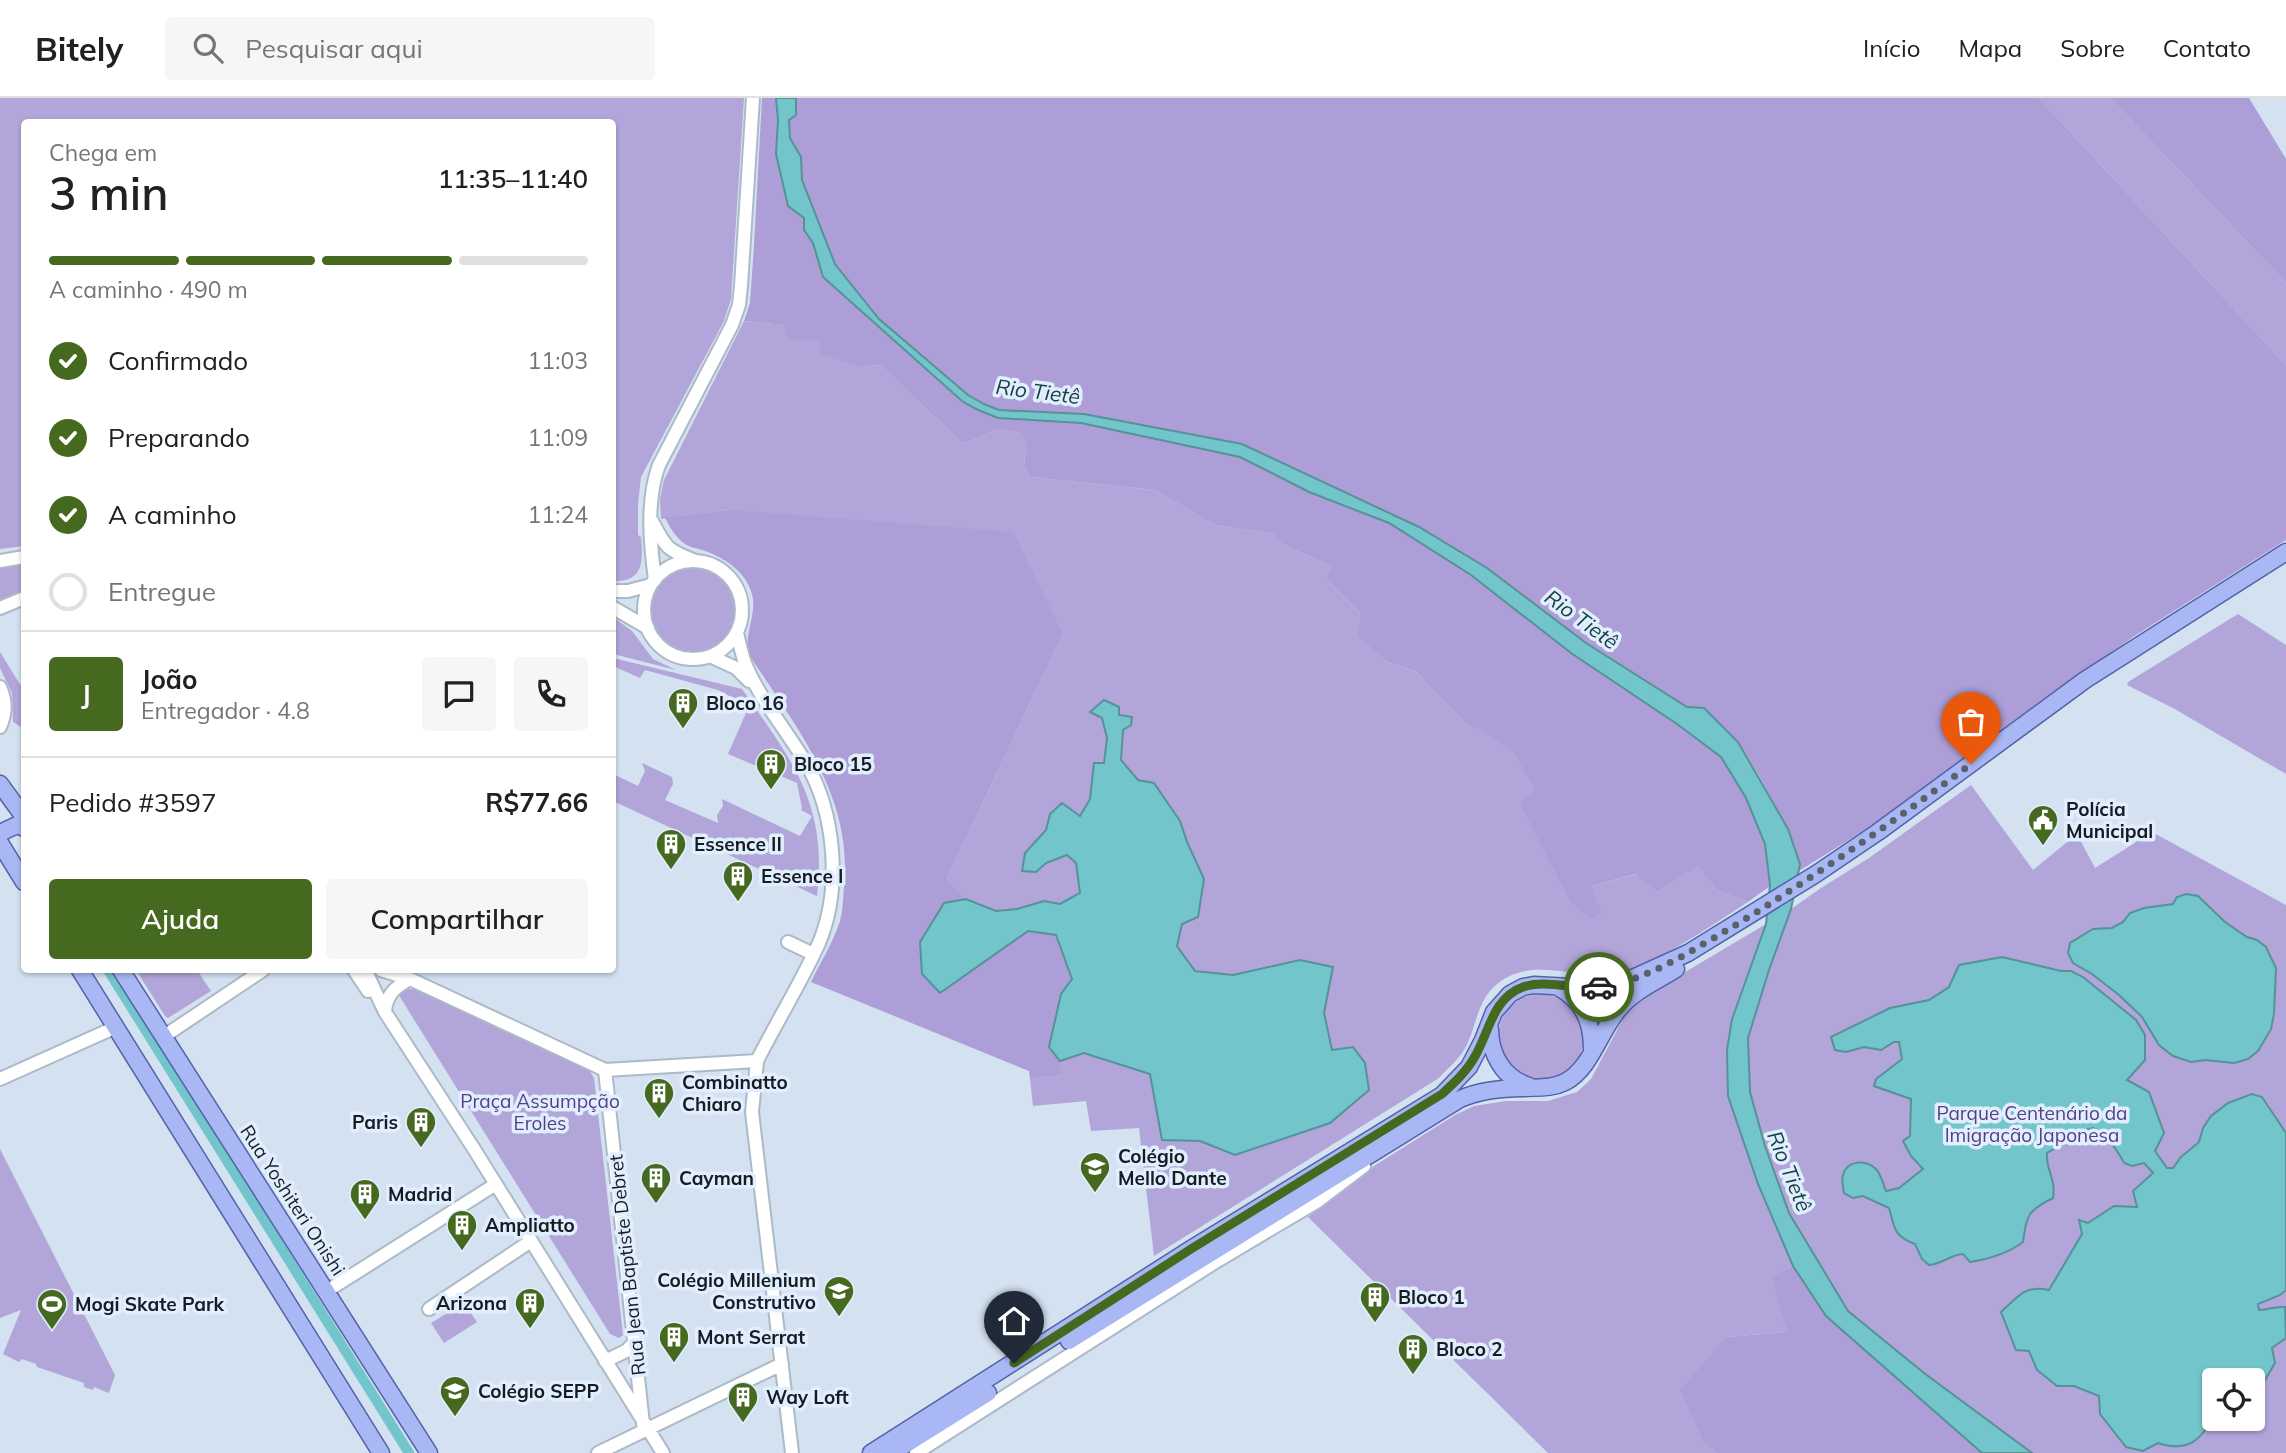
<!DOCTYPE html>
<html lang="pt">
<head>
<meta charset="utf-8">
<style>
	:root { --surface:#fff; --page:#f6f6f6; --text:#202124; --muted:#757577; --line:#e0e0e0; --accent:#466920 }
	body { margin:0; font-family:Mulish,sans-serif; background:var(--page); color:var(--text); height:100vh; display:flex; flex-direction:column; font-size:26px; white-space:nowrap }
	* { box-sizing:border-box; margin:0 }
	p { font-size:23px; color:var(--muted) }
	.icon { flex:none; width:38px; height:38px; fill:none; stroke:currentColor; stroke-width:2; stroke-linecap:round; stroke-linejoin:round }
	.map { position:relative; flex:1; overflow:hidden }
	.sheet { position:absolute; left:21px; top:21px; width:595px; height:854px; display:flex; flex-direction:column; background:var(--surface); border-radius:7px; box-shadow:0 2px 5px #0004 }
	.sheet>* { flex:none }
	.fabs { position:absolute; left:2202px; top:1270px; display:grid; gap:14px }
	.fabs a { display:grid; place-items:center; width:63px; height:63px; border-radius:7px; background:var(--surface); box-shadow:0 2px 5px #0004; font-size:35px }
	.pin { position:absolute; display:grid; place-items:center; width:60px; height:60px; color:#fff; margin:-72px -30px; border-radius:50% 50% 50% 0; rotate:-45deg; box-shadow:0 0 7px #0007 }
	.pin .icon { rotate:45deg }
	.courier { position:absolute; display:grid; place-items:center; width:70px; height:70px; margin:-35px; border:5px solid #466920; border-radius:50%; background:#fff; color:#222; box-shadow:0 2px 9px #0007 }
	.headline em { font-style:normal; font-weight:600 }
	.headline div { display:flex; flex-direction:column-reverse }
	.headline { display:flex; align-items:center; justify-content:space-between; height:119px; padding:0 28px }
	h1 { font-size:46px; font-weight:600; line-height:52px }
	.bar { display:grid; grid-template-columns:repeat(4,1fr); gap:10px 7px; align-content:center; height:84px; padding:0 28px }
	.bar i { height:9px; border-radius:5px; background:var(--line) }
	.bar .active { background:var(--accent) }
	.bar p { grid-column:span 4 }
	.line { display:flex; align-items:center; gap:18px; padding:0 28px; border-top:2px solid var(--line) }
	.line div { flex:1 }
	.round { display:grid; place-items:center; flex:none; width:74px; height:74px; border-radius:7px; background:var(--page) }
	ol { padding:0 28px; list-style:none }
	li { display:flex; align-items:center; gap:21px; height:77px }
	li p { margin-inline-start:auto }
	li .icon { padding:7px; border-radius:50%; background:var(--accent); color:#fff; stroke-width:4 }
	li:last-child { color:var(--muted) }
	li i { width:38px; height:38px; border:4px solid var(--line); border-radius:50% }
	.cta { display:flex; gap:14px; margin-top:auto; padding:14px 28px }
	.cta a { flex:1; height:80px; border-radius:7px; background:var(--accent); color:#fff; font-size:28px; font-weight:600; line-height:80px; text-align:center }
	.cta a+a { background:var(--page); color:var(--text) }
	header { display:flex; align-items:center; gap:42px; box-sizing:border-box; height:98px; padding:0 35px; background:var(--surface); border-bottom:2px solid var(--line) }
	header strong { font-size:33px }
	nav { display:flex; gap:38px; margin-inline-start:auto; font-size:24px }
	.search { width:490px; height:63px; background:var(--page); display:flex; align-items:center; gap:18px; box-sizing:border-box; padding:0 24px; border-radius:7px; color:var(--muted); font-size:26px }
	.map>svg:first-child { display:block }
	.green { fill:#b2a5d9; fill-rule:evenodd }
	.forest { fill:#ad9ed7 }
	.water { fill:#71c5cb; stroke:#569298; stroke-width:2 }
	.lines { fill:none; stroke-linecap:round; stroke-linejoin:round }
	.canal { stroke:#71c5cb; stroke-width:10 }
	.minor-casing { stroke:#acbac8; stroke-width:16 }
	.major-casing { stroke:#5262a7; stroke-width:19 }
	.minor { stroke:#fff; stroke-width:12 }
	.major { stroke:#aab7f5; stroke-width:16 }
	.done { stroke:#59616a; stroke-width:7; stroke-dasharray:0 12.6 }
	.route { stroke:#466920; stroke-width:9 }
	.labels { text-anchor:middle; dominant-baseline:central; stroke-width:7; stroke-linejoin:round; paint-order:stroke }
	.poi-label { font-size:19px; font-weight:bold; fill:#171c22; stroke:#e0eefd; text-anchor:start }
	.park-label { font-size:19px; fill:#553f84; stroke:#e0eefd }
	.street-label { font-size:19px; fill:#171c22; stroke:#e0eefd }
	.water-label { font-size:21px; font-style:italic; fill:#184043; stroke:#e0eefd }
</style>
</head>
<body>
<header>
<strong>Bitely</strong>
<div class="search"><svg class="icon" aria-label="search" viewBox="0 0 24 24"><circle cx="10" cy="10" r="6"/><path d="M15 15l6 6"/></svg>Pesquisar aqui</div>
<nav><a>Início</a><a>Mapa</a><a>Sobre</a><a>Contato</a></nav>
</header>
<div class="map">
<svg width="2286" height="1355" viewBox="0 0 2286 1355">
	<rect width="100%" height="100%" fill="#d3e1f0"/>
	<path class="green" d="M0,0H744L731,201L724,223L641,379L638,405V437L641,439C643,463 644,484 613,483L612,24H24V448L0,451Z
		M2039,0H2110L2286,185V267Z
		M744,223L785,227L818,243L864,269L880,267L963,346L998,331L1021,335L1026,347L1024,369L1030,379L1155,392L1215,427L1273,436L1282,446L1331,468L1325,480L1360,515L1359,537L1385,563L1415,573L1464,624L1512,650L1534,691L1521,705L1569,803L1591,788L1637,776L1658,794L1698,769L1716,792L1748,804C1715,825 1649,872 1611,876C1573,881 1531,858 1497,886C1476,903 1477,930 1464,952C1458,962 1447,971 1439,980L1154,1158L1139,1030L1091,1033L1086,1003L1033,1008L1030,981L1061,977L1060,963L1084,955L1150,976L1162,1042L1200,1043L1235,1057L1332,952L1324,915L1332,869L1300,862L1233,877L1195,873L1177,848C1184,818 1192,755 1181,726C1175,711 1163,698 1154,685L1138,682L1121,662L1123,632L1131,627L1090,614L1102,620L1107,640L1104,666L1094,665L1090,701L1080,718L1050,716L1046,732L1025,755L1022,772L1036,774L1046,765L1067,757L1076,765L1080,795L1060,806L1044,803L1017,811L996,813L966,801L947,780L1063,536L728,412L661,421L660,401L664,382Z
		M24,464V495L0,506V467Z
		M647 513a45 45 0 1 1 90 0a45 45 0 1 1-90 0Z
		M2238,516L2286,547V676L2173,610L2127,587L2128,584Z
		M613,519L632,533L653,561L676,572L613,556Z
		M0,554L24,593V631L13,624L12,595L0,570Z
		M613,560L742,591C792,663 828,705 817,798L613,703V676L638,688L645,673L642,665L672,679L673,686L665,702L718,725L717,717L723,708L722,701L800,738L812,718L801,712L802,710L797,685L728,656L749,608L718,592L645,572L640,580L613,568Z
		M1971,687L2033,772L2077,736L2095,770L2152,734L2286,807V1355H2032L1924,1275L1848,1213L1789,1115L1765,1048L1750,994L1748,940L1769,872L1791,811L1821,790L1869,760ZM2214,1283H2252V1321H2214Z
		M1766,826L1732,918L1727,952L1728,998L1758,1085L1793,1168L1773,1179L1787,1234L1727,1239L1705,1346L1717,1355H1548L1308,1119L1374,1068L1455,1017L1474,1008L1506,1003H1548L1577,994L1591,981L1625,917L1638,904L1660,889Z
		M136,872H197L211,893L168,920L165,918Z
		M406,891H415L589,972L594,980L623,1237L619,1240L610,1236L400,899V892Z
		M1498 939a43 43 0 1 1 86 0a43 43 0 1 1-86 0Z
		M0,1051L115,1277L109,1295L94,1289L93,1292L84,1289V1285L37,1269L36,1266L22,1261L19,1264L3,1256L21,1212L0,1220Z
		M464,1205L477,1224L444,1245L431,1225Z"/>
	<path class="forest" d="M762,0H776L778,22L776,56L783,80L804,120V132L813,145L823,179L962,303L998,320L1081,325L1240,359L1309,394L1389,425L1471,477L1721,659L1746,700L1765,746L1770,788L1748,804L1716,792L1698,769L1658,794L1636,776L1591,788L1601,814L1592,821L1569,803L1520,705L1534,691L1512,651L1464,624L1415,573L1385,563L1358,537L1360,515L1325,480L1331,468L1282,446L1273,436L1215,427L1155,392L1030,379L1024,369L1026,347L1021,335L998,331L963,346L880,267L864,269L822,257L818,243L787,241L784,227L744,223L750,205L754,147Z
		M796,0H2039L2286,267V442L2133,539L1871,728L1799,773C1802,750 1754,667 1739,646C1730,633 1716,622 1705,610L1687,609L1586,545L1487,470L1419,429L1242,346L1084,316L999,312L984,306L968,297L879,221L835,166L802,82L801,59L791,42L789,22L796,17Z
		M2110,0H2249L2286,61V185Z
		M728,412L1013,434L1063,536L947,780L966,801L944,806L920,844L922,876L1028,833L1056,837L1072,881L1061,896L1049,949L1060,963L1062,977L1030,981L1029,973L811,884C820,865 832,846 839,826C843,815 843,800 844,788C853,697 795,628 748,555C745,536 755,519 753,501C749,476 727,461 705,453C698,450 691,450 685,446C675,439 671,431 665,420Z
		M1793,1168L1826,1218L1982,1355H1717L1705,1346L1680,1292L1727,1239L1787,1234L1772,1179Z"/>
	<path class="water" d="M776,0H796V17L789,22L790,40L801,59L802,82L835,166L879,221L968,297L984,306L999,312L1084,316L1242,346L1419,429L1487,470L1586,545L1687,609L1704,610L1738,644L1788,731L1800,766L1791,811L1769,872L1748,940L1750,994L1765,1048L1789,1115L1848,1213L1924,1275L2032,1355H1982L1826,1218L1793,1168L1758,1086L1728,998L1727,952L1732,921L1766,826L1770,787L1765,746L1746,700L1721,659L1677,626L1571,555L1471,477L1389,425L1309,394L1240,359L1081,325L998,320L976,311L962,303L823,179L813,145L804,132V120L788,108L776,56L778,22Z
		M1104,602L1119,609V617L1132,619L1131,627L1123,632L1121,662L1138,682L1154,685L1180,723L1187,744L1204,781L1198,819L1182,826L1177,848L1195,873L1233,877L1300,862L1333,869L1324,915L1332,952L1353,949L1365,965L1369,992L1330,1025L1235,1057L1200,1043L1162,1042L1150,976L1084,955L1060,963L1049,949L1061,896L1072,881L1056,837L1028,833L940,895L922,876L920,844L944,805L966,801L996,813L1017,811L1044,803L1060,806L1080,795L1076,765L1067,757L1046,765L1036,774L1022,773L1025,755L1046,732L1050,716L1062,705L1080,718L1090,701L1094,665H1104L1107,640L1102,620L1090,614Z
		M2186,796L2198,798L2225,824L2247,839L2257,842L2266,849L2276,870L2274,916L2271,931L2258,953L2248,961L2234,965L2205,962L2191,964L2173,958L2159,947L2142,919L2119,897L2092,876L2073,865L2068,855L2070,845L2093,831L2112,830L2123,824L2130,815L2144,810L2173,806L2177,799Z
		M2002,859L2061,873H2071L2083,879L2136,922L2145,937V962L2127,982L2149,994L2164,1035L2155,1053L2167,1070H2173L2181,1059L2199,1044L2203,1030L2211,1018L2228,1005L2252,996L2262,999L2286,1035V1192L2280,1197L2258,1206L2259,1212C2268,1212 2274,1208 2285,1209L2286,1240L2272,1250L2275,1265L2265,1282L2214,1283C2214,1293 2216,1307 2213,1317C2203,1342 2187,1355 2158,1345L2143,1353L2126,1349L2100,1316L2099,1298L2074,1288H2057L2037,1272L2029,1253L2016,1252L2001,1214C2019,1198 2024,1187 2049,1192L2082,1136L2079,1122L2088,1125L2114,1108L2137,1109L2133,1093L2153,1075L2144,1065L2132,1068L2124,1065C2116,1050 2108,1038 2093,1030L2061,1038L2057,1049L2047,1055C2046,1074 2056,1079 2053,1100C2027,1113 2027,1117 2023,1144C2007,1156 1989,1161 1970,1164L1963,1156C1950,1157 1942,1166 1929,1167L1922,1161L1915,1146C1893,1138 1895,1130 1889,1110L1863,1098L1853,1100L1844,1095C1843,1089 1841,1082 1843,1077C1847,1062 1866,1061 1876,1071C1881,1076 1883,1086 1886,1093L1899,1090L1923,1071L1911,1058L1903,1043L1910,1038L1911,1001L1874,988L1876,981L1902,961L1899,944H1894L1881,952L1864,949L1846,954L1835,952L1831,939L1890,910L1929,902L1949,889L1959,867Z"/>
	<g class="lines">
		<path class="canal" d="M108,872L409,1355"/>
		<g class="minor-casing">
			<path id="minor" d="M652,423C666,450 667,452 696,463
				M0,463L24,459
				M644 512a49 49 0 1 1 98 0a49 49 0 1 1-98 0Z
				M655,482C650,445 646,402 659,367L732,227L739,207L741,188L753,0
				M612,493H628L651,487
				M612,509L648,530
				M0,510L24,500
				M737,535C740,547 742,559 747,570C762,604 787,633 806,665C835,715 842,790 819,845C801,885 777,923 757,963L752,1014L792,1355
				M710,558L736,570L749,583
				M0,589C6,602 6,616 0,629
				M788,844L813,856
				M354,872L368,893
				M368,872V878L385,914L474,1051L663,1355
				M381,872L410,881L605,972L643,1326
				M385,914C386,897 395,889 410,881
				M163,939L263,872
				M605,972L757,963
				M0,981L116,929
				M327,1193L496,1086
				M429,1211L531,1143
				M605,1263L626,1253L636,1243
				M598,1355L782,1266
				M916,1355L1217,1163L1318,1103L1364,1068"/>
		</g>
		<g class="major-casing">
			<path id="major" d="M0,686L24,719
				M0,735L17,727L24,730
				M0,745L24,784
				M80,872L381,1355
				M121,872L429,1355
				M1558,889C1583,903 1592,923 1592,951
				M1490,931C1490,956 1503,980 1529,988
				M1069,1243L1460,1001C1481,992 1501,990 1523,990C1538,989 1551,991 1565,984C1591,971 1600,932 1619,911C1633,893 1657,883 1676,871
				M871,1355L1191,1151L1442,997L1469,969L1483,942L1494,914L1510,896L1523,889L1534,887L1590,890L1622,885L1688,855L1816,776L1878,734L2085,582L2286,454
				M892,1355L988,1295"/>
		</g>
		<use href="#minor" class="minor"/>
		<use href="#major" class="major"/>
	</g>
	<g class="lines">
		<path class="done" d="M1599,889C1646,883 1689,854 1729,831C1813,780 1893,724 1971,666"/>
		<path class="route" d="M1014,1265L1191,1151L1442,996C1454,985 1466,974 1474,960C1489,936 1492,900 1523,889C1546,881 1574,892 1599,889"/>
	</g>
	<defs>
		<g id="building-pin" transform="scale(1.575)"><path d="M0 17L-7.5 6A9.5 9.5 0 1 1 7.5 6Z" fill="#466920" stroke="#e0eefd"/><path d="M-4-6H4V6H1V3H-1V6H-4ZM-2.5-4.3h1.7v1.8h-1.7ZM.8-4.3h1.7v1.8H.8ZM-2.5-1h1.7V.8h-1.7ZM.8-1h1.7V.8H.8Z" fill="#fff"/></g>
		<g id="civic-pin" transform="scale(1.575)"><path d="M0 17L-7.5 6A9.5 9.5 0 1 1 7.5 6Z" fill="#466920" stroke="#e0eefd"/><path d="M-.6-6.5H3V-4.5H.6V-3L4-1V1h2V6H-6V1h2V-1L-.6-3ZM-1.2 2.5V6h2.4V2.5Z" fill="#fff"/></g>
		<g id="school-pin" transform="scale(1.575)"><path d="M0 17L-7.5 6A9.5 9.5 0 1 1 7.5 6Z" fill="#466920" stroke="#e0eefd"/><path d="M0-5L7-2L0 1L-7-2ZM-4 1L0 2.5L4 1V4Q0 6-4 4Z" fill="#fff"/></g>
		<g id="stadium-pin" transform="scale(1.575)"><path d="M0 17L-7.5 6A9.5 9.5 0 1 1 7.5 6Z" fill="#466920" stroke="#e0eefd"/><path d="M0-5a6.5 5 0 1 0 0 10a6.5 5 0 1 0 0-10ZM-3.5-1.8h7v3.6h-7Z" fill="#fff"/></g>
	</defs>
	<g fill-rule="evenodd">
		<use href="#building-pin" x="683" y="605"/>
		<use href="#building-pin" x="771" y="666"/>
		<use href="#civic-pin" x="2043" y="722"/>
		<use href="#building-pin" x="671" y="746"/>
		<use href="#building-pin" x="738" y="778"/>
		<use href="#building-pin" x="659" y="995"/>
		<use href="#building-pin" x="421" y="1024"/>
		<use href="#school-pin" x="1095" y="1069"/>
		<use href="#building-pin" x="656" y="1080"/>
		<use href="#building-pin" x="365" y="1096"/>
		<use href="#building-pin" x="462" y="1127"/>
		<use href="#school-pin" x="839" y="1193"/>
		<use href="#building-pin" x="1375" y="1199"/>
		<use href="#building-pin" x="530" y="1205"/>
		<use href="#stadium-pin" x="52" y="1206"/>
		<use href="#building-pin" x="674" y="1239"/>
		<use href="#building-pin" x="1413" y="1251"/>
		<use href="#school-pin" x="455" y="1293"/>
		<use href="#building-pin" x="743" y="1299"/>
	</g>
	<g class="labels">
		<g class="poi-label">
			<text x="706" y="605">Bloco 16</text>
			<text x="794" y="666">Bloco 15</text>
			<text x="2066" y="711">Polícia<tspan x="2066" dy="22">Municipal</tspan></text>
			<text x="694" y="746">Essence II</text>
			<text x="761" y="778">Essence I</text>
			<text x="682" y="984">Combinatto<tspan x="682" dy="22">Chiaro</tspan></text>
			<text x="398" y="1024" text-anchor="end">Paris</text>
			<text x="1118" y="1058">Colégio<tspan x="1118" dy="22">Mello Dante</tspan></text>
			<text x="679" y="1080">Cayman</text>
			<text x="388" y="1096">Madrid</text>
			<text x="485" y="1127">Ampliatto</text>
			<text x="816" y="1182" text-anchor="end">Colégio Millenium<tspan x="816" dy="22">Construtivo</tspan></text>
			<text x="1398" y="1199">Bloco 1</text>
			<text x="507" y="1205" text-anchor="end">Arizona</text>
			<text x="75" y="1206">Mogi Skate Park</text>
			<text x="697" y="1239">Mont Serrat</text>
			<text x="1436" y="1251">Bloco 2</text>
			<text x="478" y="1293">Colégio SEPP</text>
			<text x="766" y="1299">Way Loft</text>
		</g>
		<g class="park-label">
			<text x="540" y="1003">Praça Assumpção<tspan x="540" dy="22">Eroles</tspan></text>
			<text x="2032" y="1015">Parque Centenário da<tspan x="2032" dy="22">Imigração Japonesa</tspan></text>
		</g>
		<g class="street-label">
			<text transform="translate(293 1102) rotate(57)">Rua Yoshiteri Onishi</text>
			<text transform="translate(627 1167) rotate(-96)">Rua Jean Baptiste Debret</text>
		</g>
		<g class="water-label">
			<text transform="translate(1038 293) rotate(7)">Rio Tietê</text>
			<text transform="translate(1582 521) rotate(36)">Rio Tietê</text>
			<text transform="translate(1790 1073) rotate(68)">Rio Tietê</text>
		</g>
	</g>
</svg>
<div class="fabs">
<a><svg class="icon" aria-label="locate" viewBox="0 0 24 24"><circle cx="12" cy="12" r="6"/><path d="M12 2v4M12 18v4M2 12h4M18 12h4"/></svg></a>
</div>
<div class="pin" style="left:1971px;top:666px;background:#ea580c"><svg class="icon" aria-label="bag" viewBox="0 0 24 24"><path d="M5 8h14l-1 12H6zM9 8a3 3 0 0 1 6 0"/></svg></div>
<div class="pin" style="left:1014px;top:1265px;background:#1f2937"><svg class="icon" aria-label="home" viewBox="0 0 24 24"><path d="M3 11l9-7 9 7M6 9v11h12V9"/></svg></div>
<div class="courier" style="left:1599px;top:889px"><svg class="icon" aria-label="car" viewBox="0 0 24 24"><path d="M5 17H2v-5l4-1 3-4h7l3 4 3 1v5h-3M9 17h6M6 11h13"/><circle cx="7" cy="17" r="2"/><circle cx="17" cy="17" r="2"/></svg></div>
<section class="sheet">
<div class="headline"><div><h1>3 min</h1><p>Chega em</p></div><em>11:35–11:40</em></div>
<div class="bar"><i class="active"></i><i class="active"></i><i class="active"></i><i></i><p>A caminho · 490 m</p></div>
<ol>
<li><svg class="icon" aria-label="check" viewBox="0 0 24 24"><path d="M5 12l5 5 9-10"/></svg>Confirmado<p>11:03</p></li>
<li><svg class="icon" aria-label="check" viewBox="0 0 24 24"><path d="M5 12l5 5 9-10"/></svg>Preparando<p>11:09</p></li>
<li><svg class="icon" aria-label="check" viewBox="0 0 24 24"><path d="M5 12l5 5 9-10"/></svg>A caminho<p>11:24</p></li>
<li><i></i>Entregue</li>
</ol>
<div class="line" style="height:126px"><b class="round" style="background:var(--accent);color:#fff">J</b><div><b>João</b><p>Entregador · 4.8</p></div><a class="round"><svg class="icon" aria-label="chat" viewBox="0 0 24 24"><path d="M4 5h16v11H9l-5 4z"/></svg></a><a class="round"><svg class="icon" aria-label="phone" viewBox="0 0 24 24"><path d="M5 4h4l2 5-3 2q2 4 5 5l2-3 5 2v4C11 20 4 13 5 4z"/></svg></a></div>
<div class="line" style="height:91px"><div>Pedido #3597</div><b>R$77.66</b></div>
<div class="cta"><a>Ajuda</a><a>Compartilhar</a></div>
</section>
</div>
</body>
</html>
